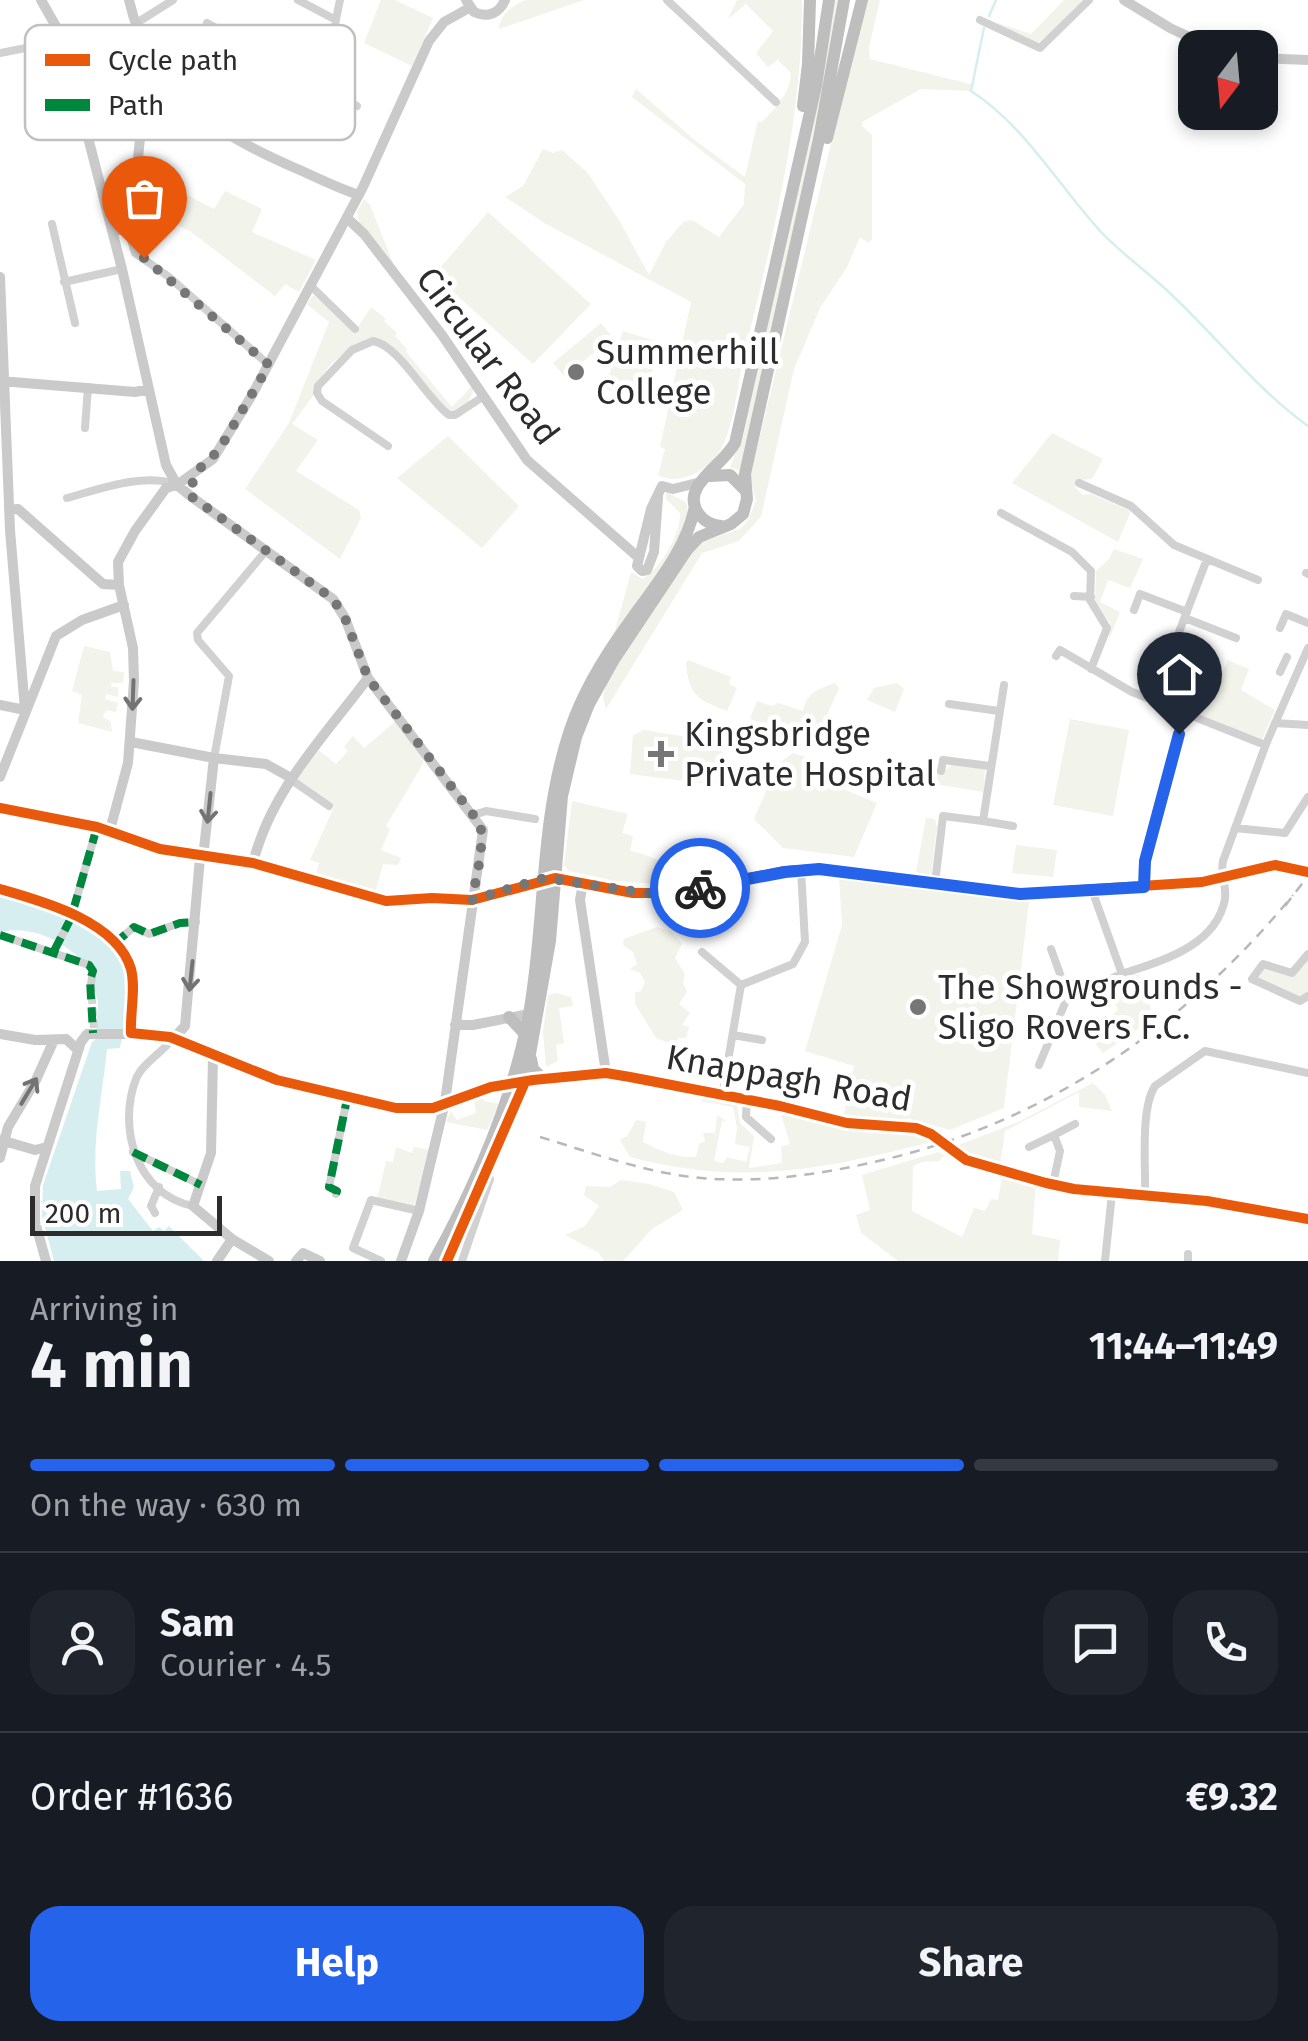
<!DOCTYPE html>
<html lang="en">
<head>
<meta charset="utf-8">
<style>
	:root { --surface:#171b24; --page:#20242c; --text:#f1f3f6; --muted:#9ea1a6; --line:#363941; --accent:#2563eb }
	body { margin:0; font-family:"Fira Sans",sans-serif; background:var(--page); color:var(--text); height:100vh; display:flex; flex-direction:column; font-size:38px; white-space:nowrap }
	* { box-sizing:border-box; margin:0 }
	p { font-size:32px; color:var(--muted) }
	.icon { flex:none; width:55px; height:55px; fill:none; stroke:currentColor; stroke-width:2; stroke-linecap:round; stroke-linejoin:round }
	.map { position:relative; height:1261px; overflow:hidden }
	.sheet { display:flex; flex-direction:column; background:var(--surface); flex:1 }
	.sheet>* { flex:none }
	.needle { width:65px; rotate:196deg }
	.tools { position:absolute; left:1178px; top:30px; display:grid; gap:20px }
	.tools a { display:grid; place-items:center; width:100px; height:100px; border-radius:20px; background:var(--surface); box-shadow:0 5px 15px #0003; font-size:50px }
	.scale { position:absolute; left:30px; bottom:25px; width:192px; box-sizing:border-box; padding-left:10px; border:5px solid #2c2c2c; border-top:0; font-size:28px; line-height:35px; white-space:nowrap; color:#2c2c2c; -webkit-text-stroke:8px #fff; paint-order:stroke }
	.pin { position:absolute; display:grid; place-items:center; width:85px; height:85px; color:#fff; margin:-102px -42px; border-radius:50% 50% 50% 0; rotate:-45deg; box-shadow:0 0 10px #0007 }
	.pin .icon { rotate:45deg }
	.courier { position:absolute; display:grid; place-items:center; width:100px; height:100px; margin:-50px; border:8px solid #2563eb; border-radius:50%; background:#fff; color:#222; box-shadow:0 2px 12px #0007 }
	.head em { font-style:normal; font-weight:700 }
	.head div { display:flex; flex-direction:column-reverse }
	.head { display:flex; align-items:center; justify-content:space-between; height:170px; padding:0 30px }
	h1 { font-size:65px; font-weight:700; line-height:75px }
	.bar { display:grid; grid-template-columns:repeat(4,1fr); gap:15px 10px; align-content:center; height:120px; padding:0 30px }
	.bar i { height:12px; border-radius:8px; background:var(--line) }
	.bar .active { background:var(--accent) }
	.bar p { grid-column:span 4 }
	.line { display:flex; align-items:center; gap:25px; padding:0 30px; border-top:2px solid var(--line) }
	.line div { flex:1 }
	.round { display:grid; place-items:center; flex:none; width:105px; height:105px; border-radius:30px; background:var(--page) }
	.button { display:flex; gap:20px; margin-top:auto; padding:20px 30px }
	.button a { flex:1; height:115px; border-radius:30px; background:var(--accent); color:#fff; font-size:40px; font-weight:700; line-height:115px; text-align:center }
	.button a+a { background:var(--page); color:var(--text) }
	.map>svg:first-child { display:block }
	.green { fill:#f2f3ea }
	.water { fill:#d6eef0 }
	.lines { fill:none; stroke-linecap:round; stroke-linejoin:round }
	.stream { stroke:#d6eef0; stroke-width:2.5 }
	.street-tunnel { stroke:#d5d5d5; stroke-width:8; stroke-dasharray:8 4; stroke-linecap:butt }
	.street { stroke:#d1d1d1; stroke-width:8 }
	.secondary { stroke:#cacaca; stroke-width:10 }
	.highway { stroke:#bebebe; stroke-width:12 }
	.rail { stroke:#b8b8b8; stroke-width:2.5; stroke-dasharray:10 8; stroke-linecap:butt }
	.quiet { stroke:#00873e; stroke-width:8; stroke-dasharray:15 8; stroke-linecap:butt }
	.cycleway-casing { stroke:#fff; stroke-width:16 }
	.cycleway { stroke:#e8590c; stroke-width:10 }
	.oneway { stroke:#737373 }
	.done { stroke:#767676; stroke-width:10; stroke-dasharray:0 18 }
	.route { stroke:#2563eb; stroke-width:12 }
	.poi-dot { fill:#767676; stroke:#fff; stroke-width:4 }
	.labels { text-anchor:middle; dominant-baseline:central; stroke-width:10; stroke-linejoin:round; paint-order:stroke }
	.poi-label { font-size:35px; fill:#2c2c2c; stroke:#fff; text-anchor:start }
	.street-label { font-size:35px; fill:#2c2c2c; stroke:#fff }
	.key { fill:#fff; stroke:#c0c0c0; stroke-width:2.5 }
	.key-label { font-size:28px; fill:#2c2c2c }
</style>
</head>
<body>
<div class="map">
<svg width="1308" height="1261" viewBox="0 0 1308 1261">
	<rect width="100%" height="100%" fill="#fff"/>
	<path class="green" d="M381,0H395L433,18L412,66L364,43Z
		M526,0H584L499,29C500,14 513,5 526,0Z
		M737,0H802C803,121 771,243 743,360C738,385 733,428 721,449C708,470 681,487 658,475L665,449L660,447L691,302L546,224L505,197L523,186L543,149L553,153L562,150L587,172L619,220L649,275L666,242L683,222L692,220L719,237L744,204L745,184L632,97L636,89L696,141L745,177L758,121L762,122C776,107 790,94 791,73L778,60L768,67L756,53L773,31L746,4L728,19Z
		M833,0H837C821,155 774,319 740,471L730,467L740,442Z
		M866,0H880L869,47L870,59L974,85L971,91L921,89L862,122V126L872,135V239L868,243L860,237L847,267L820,308L794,369L761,517L739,541L702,553L606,709L603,697L607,678L699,543L740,529L748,520L756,501L750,477Z
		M1064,0H1085L1047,39L1037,43L995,22L1031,34Z
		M180,191L214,209L225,191L262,209L252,232L316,260L299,292L285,284L275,296L191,232L165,219Z
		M364,199L370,205L393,263L389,262L359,222L357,212Z
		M488,212L591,304L533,364L434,275Z
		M313,295L322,300L354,333L371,307L386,319L384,321L397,333L395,336L407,349L406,352L452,407L472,386L474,390L468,402L454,412L449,411L391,345L371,337L351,347L333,362L315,384L313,396L292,424L318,440L296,471L359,510L361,518L340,559L245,489L289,423L329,322L307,304Z
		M601,323L612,337L565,377L553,363Z
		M623,331L661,343L643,401L605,389Z
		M1052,433L1103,459L1092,479L1082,480L1074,486L1083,495L1091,494L1131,511L1118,542L1012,483Z
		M448,436L519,506L482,548L397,478Z
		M666,492L686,502C697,533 632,611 613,638L631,572L642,579C661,569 681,534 680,513L666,499Z
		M1114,549L1143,559L1130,588L1108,580L1100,602L1120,612L1109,639L1110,623L1095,603L1096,571L1109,559Z
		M84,646L110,652L113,671L124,672L123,683H111V687H118V697L106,694L105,699L118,703L116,712L106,710L103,717L111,722L112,732L78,723L82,695L72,691Z
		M1175,651L1223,671L1228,660L1249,669L1241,690L1275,710L1262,740L1160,698Z
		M688,660L731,677L729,684L737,688L727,711C698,700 689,696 686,663Z
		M835,683L839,688L814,745L750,719L757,701L772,706L778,703L803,711C807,692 818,689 835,683Z
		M897,683L904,689L895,712L867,700L874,688Z
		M1070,719L1129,730L1113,816L1053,805Z
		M397,720L424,762L386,826L390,829L381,850L401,858L398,865L383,864L375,893L316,873L319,863L310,860L334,807L295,779L316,748L336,764L348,751L344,747L353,736L364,748Z
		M644,730L693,738L723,752L716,785L630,774L633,735Z
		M793,753L806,757L801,772L877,803L854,857L783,848L754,819L778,764Z
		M951,765L985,769L984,792L934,784L936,768L948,769Z
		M572,801L628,814L622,833L633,836L630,851C644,853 656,859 668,865V885L616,881L569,871L564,865Z
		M926,818L935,819L937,827L931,875L916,872Z
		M1016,845L1057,850L1053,877L1012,873Z
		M839,876L1029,902L1004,1108L950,1130L907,1118L906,1124L843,1118L854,1066L805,1051L842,925Z
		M657,927L671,931L682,944L675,958L685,974L683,983L687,992L679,1004L690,1013L682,1025L689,1027L686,1038H678L675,1045L656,1038L635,1004V993L641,991L645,982L640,973L630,969L637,964L633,952L623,945L624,939Z
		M1308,957V993L1300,998L1255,978L1264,966L1286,974Z
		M1139,974L1154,1018L1103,1053L1090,1037L1118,1010L1109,984Z
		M557,993L571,997L573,1006L559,1008L564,1043L556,1045L558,1061L546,1067L543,1032L548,995Z
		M1093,1083L1105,1095L1112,1111L1079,1107V1092L1005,1131L1000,1166L967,1157L951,1148L1018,1122Z
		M482,1097L484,1101L499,1104L487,1130L446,1122L451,1111L457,1120L476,1113L474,1100Z
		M705,1098L737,1105L740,1123L754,1136L749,1168L782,1163L781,1146L790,1144L781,1113L916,1131L935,1141C825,1169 742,1187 630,1157L620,1140L628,1135L636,1120L646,1122L643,1142C661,1151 675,1158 696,1157L699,1144L705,1141L703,1133H715L717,1115L726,1121H722L714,1161L723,1163L727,1157L746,1162L750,1147L735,1144L737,1128L733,1107L701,1101Z
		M396,1147L412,1153L414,1147L430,1150L414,1207L377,1199L386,1161L393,1162Z
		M938,1152L945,1155L939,1161L922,1162L913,1166L912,1211L962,1237L974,1208L985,1211L991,1199L998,1200L1002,1176L1036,1183L1032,1234L1060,1240L1058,1261H898L861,1233L856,1215L870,1210L862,1175Z
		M621,1180L649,1184L674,1192L683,1210L652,1229L623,1261H604L599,1253L565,1235L585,1226L599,1206L584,1195L586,1186L610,1187Z"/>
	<path class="water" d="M0,894C40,905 115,926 127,972C130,983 131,1016 127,1026C125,1034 121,1039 120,1048L107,1049C102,1099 91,1142 97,1191L121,1189L120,1171H130L134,1187L128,1199L153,1231L159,1227L164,1231L169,1226L204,1261H54L42,1216L43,1185L92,1042L96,1039L98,1001L91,980L95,977C74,946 37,924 0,932Z"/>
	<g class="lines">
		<path class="stream" d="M989,16L996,0
			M984,28L971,91C1024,125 1059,186 1101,232C1124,256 1152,275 1175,298C1220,341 1258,390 1308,426"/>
		<path class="street-tunnel" d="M91,984L94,1030"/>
		<path class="street" d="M298,0L336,20
			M667,0L776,102
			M980,20L1040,48L1089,0
			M207,23L357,106
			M135,24L173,0
			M0,53L36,46L69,64
			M310,81L332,38L340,0
			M52,224L75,323
			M131,228V240L135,253L169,277L269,365
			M64,282L122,269
			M310,285L355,329
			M85,428L88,387
			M388,446L322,401L317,393L318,386L352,350L373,341C399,345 426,398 449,415H455L484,396
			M1079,483L1131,506L1174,545L1258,580
			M67,498C100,489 142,473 175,484
			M1001,513L1072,552L1091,571L1090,600L1107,628L1091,669
			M1306,573L1308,574
			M1074,596L1091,597
			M1134,610L1140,594L1187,612
			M1185,618L1236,638
			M1280,628L1286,614L1308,623
			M1056,656L1060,650L1132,692L1265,745
			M1280,672L1287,657
			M1153,700L1207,559
			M949,704L999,711
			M1275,723L1308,725
			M214,758L229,676L198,640L197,633L265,552
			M941,771L943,760L990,766
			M290,779L329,806
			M474,815L486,811L535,819
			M983,821L1013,826
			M1235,828L1285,833L1308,797
			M935,883L943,816L983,821L1004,685
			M1144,887L1145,863L1183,718
			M0,889C42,901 117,921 131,969C136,989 130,1012 131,1033
			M0,935L89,965L93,971L91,984
			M114,944L134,927L149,934L180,923L196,922
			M1051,949L1068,996
			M54,951L71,918L97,827
			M702,952L741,985
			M1308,954L1292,973L1263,964L1252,979L1300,1001L1308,996
			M1122,974C1160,961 1216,947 1225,899C1227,886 1220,874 1223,861L1266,744L1308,648
			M733,1035L762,1040
			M173,1039C162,1052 142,1064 136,1079C117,1128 137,1195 193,1206
			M1039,1065L1068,996L1122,974L1092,890
			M722,1096L741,985L793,964L805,942L801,870
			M747,1100L746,1117L771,1139
			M1054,1135L1075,1124
			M1029,1147L1054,1135L1060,1151L1053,1184
			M133,1152L201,1185
			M336,1194L337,1191L329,1187L347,1099
			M1145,1195C1146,1167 1140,1109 1155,1086L1205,1051L1308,1073
			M155,1213L151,1206L159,1187
			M381,1261L353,1248L371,1200L419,1211
			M462,1261L490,1179
			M1105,1261L1112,1193
			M1188,1261V1254"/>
		<path class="secondary" d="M41,0L62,37L122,269L166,465L177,485L193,498L333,599L345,618L368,678L483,830L445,1102L419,1211L401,1261
			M129,0C150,93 213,132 295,168C316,177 337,188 359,195
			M466,0L474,12C487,18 499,14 505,0
			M1124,0L1170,28L1213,48
			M1260,58L1308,60
			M347,218L364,234L442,335L527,460L639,558L637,566L642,571L647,570L654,552L658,497
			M112,231L131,228L143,108L142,44
			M0,277L10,530L25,710
			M0,381L135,392L149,389
			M9,510L18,509L103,584L119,585
			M639,558L651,509L662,486L673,489L701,482
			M0,705L25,710
			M131,742L214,758L266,764L291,778
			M0,777L56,636L82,620L124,605
			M0,808L97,827L160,849L253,863L386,901L432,898L472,900L555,878L633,893H673L785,871L819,869L1020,894L1202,882L1275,865L1308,872
			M110,830L128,763L134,681L133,648L119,585L118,562L135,531L166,488L177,485L213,459L252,395L363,187L429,41L444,22L469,8
			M203,858L214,758
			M253,863C271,790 324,737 368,678
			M583,883L580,900L606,1073
			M455,1025H473L534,1013
			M0,1034L35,1040L66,1039L78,1050
			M173,1039L185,1026L200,858
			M213,1057L211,1153L193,1206L232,1239L269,1261
			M537,1079L606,1073L780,1106L847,1123L916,1128L931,1134L966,1160L1046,1183L1074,1189L1207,1201L1308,1219
			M1,1140L35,1150L47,1147
			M0,1158L8,1127L36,1080L54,1040
			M46,1261L35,1222V1186L81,1042L87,1034H157L277,1080L396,1108H433L491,1087L516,1083
			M217,1261L232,1239
			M296,1261L303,1253L320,1261"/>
		<path class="highway" d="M803,106L808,64L810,0
			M827,138L862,0
			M710,476L730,475L746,491
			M721,526C702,524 686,506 698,486C708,470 725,460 735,443L816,86L829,0
			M509,1017L524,1033
			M531,1059L533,1069L543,1079
			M434,1261C476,1185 513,1099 529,1014C546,920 539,822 570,730C583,691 604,657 628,624C653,588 687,550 695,506
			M447,1261L525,1082L550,941L562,796L576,737L589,704L613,661L687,550L699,537L731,524L743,514L747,499L745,474L819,139L844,0"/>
		<path class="rail" d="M1285,906L1308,876
			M540,1137C593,1153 646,1173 701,1178C760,1183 817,1175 874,1162C1042,1125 1185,1027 1293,895"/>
		<path class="quiet" d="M0,935L89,965L93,971L90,980L93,1033
			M114,944L134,927L149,934L180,923L196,922
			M54,951L71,918L97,827
			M133,1152L201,1185
			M336,1194L337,1191L329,1187L347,1099"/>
		<g class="cycleway-casing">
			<path id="cycleway" d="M0,808L97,827L160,849L253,863L386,901L432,898L472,900L555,878L633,893H673L785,871L819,869L1020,894L1202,882L1275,865L1308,872
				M0,889C42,901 117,921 131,969C136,989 130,1012 131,1033L170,1037L277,1080L396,1108H433L491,1087L533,1080L606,1073L630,1077L780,1106L847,1123L916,1128L931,1134L966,1160L1046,1183L1074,1189L1207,1201L1308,1219
				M447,1261L525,1082"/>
		</g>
		<use href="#cycleway" class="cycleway"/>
	</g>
	<defs><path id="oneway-shaft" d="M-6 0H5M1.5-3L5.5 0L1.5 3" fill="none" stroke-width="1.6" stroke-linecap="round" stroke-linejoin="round" transform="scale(2.5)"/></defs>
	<g class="oneway">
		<use href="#oneway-shaft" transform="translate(133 695) rotate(92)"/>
		<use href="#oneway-shaft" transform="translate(209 808) rotate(96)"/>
		<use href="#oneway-shaft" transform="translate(191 976) rotate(96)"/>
		<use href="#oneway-shaft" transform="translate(29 1091) rotate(-59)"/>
	</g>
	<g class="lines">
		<path class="done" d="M144,258L269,365L219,450L198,470L188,494L333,599L345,618L368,678L481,825V854L472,900L544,878L653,894L700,888"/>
		<path class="route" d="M700,888L785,872L819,869L1020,894L1144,887L1145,861L1179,734"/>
	</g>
	<g class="poi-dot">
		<circle cx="576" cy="372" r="10"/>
		<path d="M656 739h10v10h10v10h-10v10h-10v-10h-10v-10h10z"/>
		<circle cx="918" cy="1007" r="10"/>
	</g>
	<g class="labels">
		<g class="poi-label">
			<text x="596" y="352">Summerhill<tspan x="596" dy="40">College</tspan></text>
			<text x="684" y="734">Kingsbridge<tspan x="684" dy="40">Private Hospital</tspan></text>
			<text x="938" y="987">The Showgrounds -<tspan x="938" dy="40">Sligo Rovers F.C.</tspan></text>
		</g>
		<g class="street-label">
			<text transform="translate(488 356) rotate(53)">Circular Road</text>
			<text transform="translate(789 1078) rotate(10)">Knappagh Road</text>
		</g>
	</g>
	<rect x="25" y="25" width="330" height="115" rx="15" class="key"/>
	<rect x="45" y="54" width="45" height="12" fill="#e8590c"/>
	<rect x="45" y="99" width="45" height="12" fill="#00873e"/>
	<g class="key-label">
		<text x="108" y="70">Cycle path</text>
		<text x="108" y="115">Path</text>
	</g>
</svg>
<div class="tools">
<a><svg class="needle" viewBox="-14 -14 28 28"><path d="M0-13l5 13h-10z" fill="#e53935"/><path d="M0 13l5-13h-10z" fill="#9ea1a6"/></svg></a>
</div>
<div class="scale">200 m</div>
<div class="pin" style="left:144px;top:258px;background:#ea580c"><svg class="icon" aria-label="bag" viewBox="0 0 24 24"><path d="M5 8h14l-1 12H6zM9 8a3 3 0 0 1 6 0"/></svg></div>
<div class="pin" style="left:1179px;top:734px;background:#1f2937"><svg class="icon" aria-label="home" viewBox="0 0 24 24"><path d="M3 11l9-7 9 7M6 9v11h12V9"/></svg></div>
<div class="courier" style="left:700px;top:888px"><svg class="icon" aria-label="bike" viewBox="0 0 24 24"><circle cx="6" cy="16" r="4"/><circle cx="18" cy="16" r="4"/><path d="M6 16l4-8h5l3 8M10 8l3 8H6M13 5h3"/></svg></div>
</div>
<section class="sheet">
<div class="head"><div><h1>4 min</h1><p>Arriving in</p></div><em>11:44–11:49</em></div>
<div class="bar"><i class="active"></i><i class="active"></i><i class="active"></i><i></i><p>On the way · 630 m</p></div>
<div class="line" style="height:180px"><a class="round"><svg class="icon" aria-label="person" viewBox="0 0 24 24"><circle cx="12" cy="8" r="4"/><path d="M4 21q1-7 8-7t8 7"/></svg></a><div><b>Sam</b><p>Courier · 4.5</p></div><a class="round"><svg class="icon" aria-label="chat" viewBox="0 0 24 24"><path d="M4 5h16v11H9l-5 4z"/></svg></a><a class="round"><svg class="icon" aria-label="phone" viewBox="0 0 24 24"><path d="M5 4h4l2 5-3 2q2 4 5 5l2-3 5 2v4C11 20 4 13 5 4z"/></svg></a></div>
<div class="line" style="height:130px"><div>Order #1636</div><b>€9.32</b></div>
<div class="button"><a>Help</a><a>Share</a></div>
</section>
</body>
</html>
